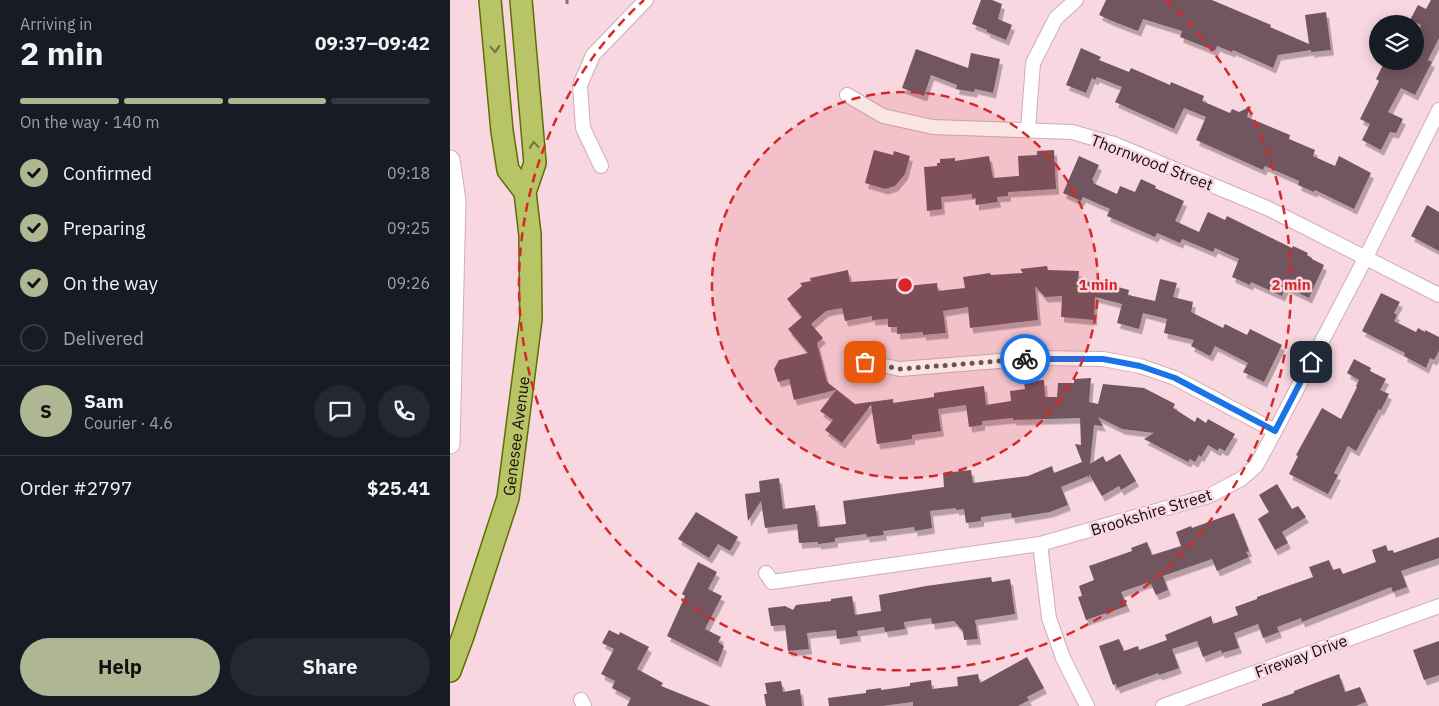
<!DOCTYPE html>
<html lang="en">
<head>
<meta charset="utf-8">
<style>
	:root { --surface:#171b24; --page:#242831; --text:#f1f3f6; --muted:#9ea1a6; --line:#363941; --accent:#aeb692 }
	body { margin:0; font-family:"IBM Plex Sans",sans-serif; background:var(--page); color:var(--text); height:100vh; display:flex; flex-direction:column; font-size:19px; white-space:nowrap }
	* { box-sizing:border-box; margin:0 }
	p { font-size:16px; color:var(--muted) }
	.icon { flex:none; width:28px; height:28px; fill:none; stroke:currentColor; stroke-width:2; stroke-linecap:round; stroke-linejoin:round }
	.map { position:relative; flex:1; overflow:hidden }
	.panel { display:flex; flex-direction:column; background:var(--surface); width:450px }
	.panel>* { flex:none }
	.tools { position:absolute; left:919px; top:15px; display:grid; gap:10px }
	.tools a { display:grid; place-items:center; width:55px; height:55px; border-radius:50%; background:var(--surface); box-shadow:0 2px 12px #0003; font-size:25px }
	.pin { position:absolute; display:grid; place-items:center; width:42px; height:42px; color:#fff; margin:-21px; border-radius:10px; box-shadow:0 2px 8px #0006 }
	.courier { position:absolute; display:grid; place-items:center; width:50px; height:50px; margin:-25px; border:4px solid #1a73e8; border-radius:50%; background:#fff; color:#222; box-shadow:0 1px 6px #0007 }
	.overview em { font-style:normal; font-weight:700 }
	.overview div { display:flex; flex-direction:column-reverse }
	.overview { display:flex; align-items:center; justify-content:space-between; height:85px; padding:0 20px }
	h1 { font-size:32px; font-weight:700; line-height:38px }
	.bar { display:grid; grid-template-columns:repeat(4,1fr); gap:8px 5px; align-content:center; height:60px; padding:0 20px }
	.bar i { height:6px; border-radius:4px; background:var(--line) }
	.bar .active { background:var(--accent) }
	.bar p { grid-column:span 4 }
	.line { display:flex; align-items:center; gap:12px; padding:0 20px; border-top:1px solid var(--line) }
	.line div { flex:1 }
	.round { display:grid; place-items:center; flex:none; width:52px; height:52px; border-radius:26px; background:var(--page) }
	ol { padding:0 20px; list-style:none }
	li { display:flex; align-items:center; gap:15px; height:55px }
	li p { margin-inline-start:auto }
	li .icon { padding:5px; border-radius:50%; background:var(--accent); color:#111; stroke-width:4 }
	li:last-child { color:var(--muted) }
	li i { width:28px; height:28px; border:2px solid var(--line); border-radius:50% }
	.action { display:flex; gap:10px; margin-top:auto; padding:10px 20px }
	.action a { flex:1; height:58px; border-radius:30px; background:var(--accent); color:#111; font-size:20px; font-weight:700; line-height:58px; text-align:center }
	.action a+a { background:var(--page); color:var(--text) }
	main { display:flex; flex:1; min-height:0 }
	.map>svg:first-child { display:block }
	.building { fill:#71555e; filter:url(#shadow) }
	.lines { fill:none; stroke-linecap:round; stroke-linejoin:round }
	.street-casing { stroke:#ceaeb8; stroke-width:16 }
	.secondary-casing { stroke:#ceaeb8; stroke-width:21 }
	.primary-casing { stroke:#606c06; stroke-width:24 }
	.path { stroke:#857076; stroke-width:3; stroke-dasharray:5 2.5; stroke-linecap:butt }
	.street { stroke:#fff; stroke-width:14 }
	.secondary { stroke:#fff; stroke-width:19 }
	.primary { stroke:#b7c566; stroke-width:21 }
	.oneway { stroke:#6f723f }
	.done { stroke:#665459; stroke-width:5; stroke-dasharray:0 9 }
	.route { stroke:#1a73e8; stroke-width:6 }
	.ring { fill:none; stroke:#d62828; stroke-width:2.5; stroke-dasharray:9 6 }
	.labels { text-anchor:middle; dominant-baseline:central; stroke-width:5; stroke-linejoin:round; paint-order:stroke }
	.street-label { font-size:16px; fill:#170d10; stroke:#f8d7e0 }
	.centre { fill:#d62828; stroke:#f8d7e0; stroke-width:2.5 }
	.ring-label { font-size:15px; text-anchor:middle; font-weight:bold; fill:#d62828; stroke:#f8d7e0; stroke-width:5; stroke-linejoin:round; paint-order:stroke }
</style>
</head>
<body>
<main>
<section class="panel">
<div class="overview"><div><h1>2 min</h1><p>Arriving in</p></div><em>09:37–09:42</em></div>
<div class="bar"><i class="active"></i><i class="active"></i><i class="active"></i><i></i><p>On the way · 140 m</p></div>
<ol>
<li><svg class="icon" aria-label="check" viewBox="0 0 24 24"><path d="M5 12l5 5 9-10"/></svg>Confirmed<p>09:18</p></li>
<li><svg class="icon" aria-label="check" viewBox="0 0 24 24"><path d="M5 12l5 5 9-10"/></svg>Preparing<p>09:25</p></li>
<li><svg class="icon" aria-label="check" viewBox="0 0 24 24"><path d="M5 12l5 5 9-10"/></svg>On the way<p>09:26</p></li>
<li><i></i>Delivered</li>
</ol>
<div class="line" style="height:90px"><b class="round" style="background:var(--accent);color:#111">S</b><div><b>Sam</b><p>Courier · 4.6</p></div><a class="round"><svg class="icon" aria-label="chat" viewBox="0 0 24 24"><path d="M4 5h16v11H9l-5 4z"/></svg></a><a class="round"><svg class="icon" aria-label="phone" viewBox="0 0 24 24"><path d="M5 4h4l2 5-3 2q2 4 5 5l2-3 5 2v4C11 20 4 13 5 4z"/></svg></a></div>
<div class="line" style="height:65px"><div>Order #2797</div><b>$25.41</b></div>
<div class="action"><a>Help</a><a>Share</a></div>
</section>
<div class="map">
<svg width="989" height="706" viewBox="0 0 989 706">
	<defs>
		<filter id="shadow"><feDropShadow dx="3" dy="5.5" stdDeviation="0" flood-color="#0004"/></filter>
	</defs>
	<rect width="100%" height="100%" fill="#f8d7e0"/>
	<path class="building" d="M531,0H542L552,4L548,19L562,25L556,40L537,32V30L522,24Z
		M656,0H762L821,25L820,27L859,44L855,15L876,12L881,50L861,52V50L828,55L823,68L783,50L782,52L767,46L765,51L730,37L732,31L693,19L688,31L662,21L649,15Z
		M981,0H989V38L978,60L982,62L965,95L951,88L938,112L953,119L946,133L940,132L931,150L912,140L920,124L910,119L929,81L926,79L935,61H965V36L971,25L960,20L968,5L976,9Z
		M631,48L651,57L649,60L679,72L681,68L720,85L721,82L754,96L752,101L780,113L782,109L789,112L801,106L797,117L840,135L839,139L865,150L863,156L885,166L889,156L921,173L904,209L865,190L864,192L848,185L849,181L815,166L813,170L746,140L756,117L734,108L724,129L665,102L672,87L647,77L645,80L642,78L636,93L616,85Z
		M466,49L518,68L521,53L550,59L543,93L525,89L524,92L506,89L507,85L481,75L474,96L452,88Z
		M424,150L443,155L444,151L460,156L455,174L445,186L435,189L415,183Z
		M604,150L606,189L558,192V196L547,197L548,202L526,205V198L522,199V194L491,197L492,209L477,211L474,167L487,166V163H490V159L505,158V161L539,156L543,178L569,176L568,156L587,155V151Z
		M629,156L649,165L642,180L644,181L643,183L667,194L670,186L685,192L691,179L706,186L705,188L734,201L725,221L749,232L758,212L775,220L777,216L842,248L843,246L858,253L857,255L862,258V259L874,265L859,298L836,287L832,296L801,282L800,285L782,277L789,259L765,248L763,252L732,239L730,243L707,233L705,237L657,216L660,209L633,197L631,201L613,193Z
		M977,205L989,212V251L961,236Z
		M597,266L598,270L629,271L628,281L653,283L679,290L678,295L705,301L710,279L727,283L723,297L743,302L741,312L773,328L775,324L797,335L800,329L832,345L814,382L793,372L798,363L765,346L760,356L741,346L744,340L714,333L717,319L693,313L689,329L667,323L672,304L645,297L644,320L611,317L612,296L595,297L585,286L588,320L520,328L518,307L493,311L496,333L473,335V332L447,334V327H438V319L422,320V316L395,321L392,308L376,311L361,324L373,338L367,343L377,382L405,404L443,399V403L484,397V393L534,386L536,405L561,401L560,391L575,389L574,382L594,380L595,397H607L608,383H624V379L641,378L639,402L648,404L653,384L694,388L725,404L723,408L745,422L747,417L756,423L758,419L785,434L775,451L769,448L768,451L758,445L751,457L749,455L745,462L740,459L738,462L694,439L704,433L672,429L648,417L653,426L644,425L640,464L653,456L656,462L670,454L686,481L671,490L669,486L652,496L639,474V479L638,476L611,487L618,505L600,512L562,518L561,513L531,517V521L516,523L514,509L506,510V508L480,511L482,528L465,531L464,527L433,531L434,535L417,537L416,534L385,538V542L368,544V542L349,543L347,524L315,528L311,501L298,521L295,494L310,492L309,481L329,478L333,509L365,505L368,527L396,524L393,501L494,487L493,473L521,470L523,483L578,476L602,466L604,473L632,462L625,444L631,445L630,418L563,420V418L532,421V425L519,427L516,405L488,409L491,431L462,435V439L427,444L421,405L392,443L375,430L383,420L370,411L386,390L344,400L339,379L328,382L324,369L329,360L358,353L338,329L352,317L337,299L352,286L350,283L361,281L360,278L398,270L400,282L457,278V286L487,283L488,291L515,288L513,277L540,273L541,275L573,273L570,269Z
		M931,293L950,302L944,313L947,315L944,321L966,332L968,328L975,332V330L989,337V351L984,360L980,358L976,368L954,356L955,353L912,331Z
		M904,359L921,368L920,371L936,379L930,390L939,394L931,410L929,409L906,451L898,446L884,473L888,475L878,494L839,474L848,456L846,455L872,408L891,419L907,387L906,386L909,380L897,373Z
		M827,484L842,509L848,506L856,517L832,532L838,543L825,550L808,519L819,512L809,495Z
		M246,512L288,537L280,551L268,544L259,558L228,539Z
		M784,513L799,551L796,552L799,557L767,571L762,559L713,576L718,590L706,595L700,582L671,592L677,606L636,620L628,597L632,596L629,586L644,580L639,566L682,551L681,548L697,542L702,555L731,546L726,532L741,526L742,528Z
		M989,537V558L951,571L957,587L943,592L941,587L852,622L851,618L827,627L829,632L813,638L808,624L784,633L789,648L772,653L771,650L753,657L747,641L722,649L729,668L709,675L708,673L667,688L666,684L663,685L649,646L669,639L674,651L688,646L689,650L717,640L715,635L761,616L763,624L788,615L785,607L807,599V597L863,577L859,567L879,560L883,570L890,568L893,574L926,562L922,550L936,545L938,551L943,550L944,553Z
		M248,562L267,572L258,589L272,596L255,629L271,637L268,642L274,646L268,662L217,636L235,596L232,594Z
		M541,577L542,582L560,579L565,614L525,620L528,639L514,640L513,631L504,621L482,624L481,618L454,622L455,629L435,632L434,627L407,631L408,636L387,639L386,630L357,633L359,649L338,651L335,625L321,626L318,608L335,606L343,610L346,605L381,601V599L402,596L405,615L431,611L429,595L476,586Z
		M159,630L169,635L170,632L199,647L187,669L213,683L211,686L261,706H177L181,698L162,688L165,681L151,674L164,649L152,643Z
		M989,641V675L974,680L963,650Z
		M577,657L594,688L577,697L579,700L568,706H463V702L432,706H379L378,698L416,693V690L431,688V690L460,686V683L481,680L482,689L508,686L507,677L528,674L530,683Z
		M889,674L895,692L910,687L916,702L905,706H812V704L844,693V691Z
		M331,681L333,692L350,689L352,706H316L314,694H317L315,683Z"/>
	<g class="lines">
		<g class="street-casing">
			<path id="street" d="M397,95L433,116L483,127L622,132L664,144L817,208L989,295
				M578,129L583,63L606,18L626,0
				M151,166L133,128L130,85L143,55L196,0
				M415,362L450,369L588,358L653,359L690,366L725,378L825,431
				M590,544L599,618L613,658L637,706
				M316,573L322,582L590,544L759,496L791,479L806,466L825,431L915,259L989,110
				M131,700L134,706
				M713,706L989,606"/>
		</g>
		<g class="secondary-casing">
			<path id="secondary" d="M0,160L6,201L0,444"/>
		</g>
		<g class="primary-casing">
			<g id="primary">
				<path d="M40,0L52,131L58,170L75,192"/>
				<path id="s1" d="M0,671L13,636L58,498L81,319L80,235L75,192L85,163L71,0"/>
			</g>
		</g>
		<path class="path" d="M117,0V4"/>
		<use href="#street" class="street"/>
		<use href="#secondary" class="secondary"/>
		<use href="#primary" class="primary"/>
	</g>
	<defs><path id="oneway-chevron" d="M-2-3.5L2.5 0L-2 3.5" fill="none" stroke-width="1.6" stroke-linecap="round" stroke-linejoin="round" transform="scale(1.25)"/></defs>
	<g class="oneway">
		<use href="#oneway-chevron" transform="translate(45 49) rotate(85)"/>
		<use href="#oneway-chevron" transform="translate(84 145) rotate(-95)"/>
	</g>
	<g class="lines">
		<path class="done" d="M415,362L450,369L575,359"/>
		<path class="route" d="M575,359H653L690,366L725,378L825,431L861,362"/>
	</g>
	<circle cx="455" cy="285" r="193" fill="#d62828" fill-opacity=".12"/>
	<g class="ring">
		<circle cx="455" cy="285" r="193"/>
		<path d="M716 0A386 386 0 1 1 194 0"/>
	</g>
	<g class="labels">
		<g class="street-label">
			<text transform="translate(702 162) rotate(21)">Thornwood Street</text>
			<text stroke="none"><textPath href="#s1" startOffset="245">Genesee Avenue</textPath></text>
			<text transform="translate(701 512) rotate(-17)">Brookshire Street</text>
			<text transform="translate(851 656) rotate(-20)">Fireway Drive</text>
		</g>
	</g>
	<circle cx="455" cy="285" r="8" class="centre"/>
	<g class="ring-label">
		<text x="648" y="290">1 min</text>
		<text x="841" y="290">2 min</text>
	</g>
</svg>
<div class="tools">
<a><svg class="icon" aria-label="layers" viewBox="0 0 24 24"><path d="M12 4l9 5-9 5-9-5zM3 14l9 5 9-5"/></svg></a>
</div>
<div class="pin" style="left:415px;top:362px;background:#ea580c"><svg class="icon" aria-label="bag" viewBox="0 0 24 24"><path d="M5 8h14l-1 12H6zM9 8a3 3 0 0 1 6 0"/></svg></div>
<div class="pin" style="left:861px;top:362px;background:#1f2937"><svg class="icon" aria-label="home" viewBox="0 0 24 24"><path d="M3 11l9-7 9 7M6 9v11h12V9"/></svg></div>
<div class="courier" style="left:575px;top:359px"><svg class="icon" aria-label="bike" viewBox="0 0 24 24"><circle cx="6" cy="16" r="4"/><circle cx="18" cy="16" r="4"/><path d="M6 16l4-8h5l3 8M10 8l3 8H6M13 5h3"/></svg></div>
</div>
</main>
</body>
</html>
